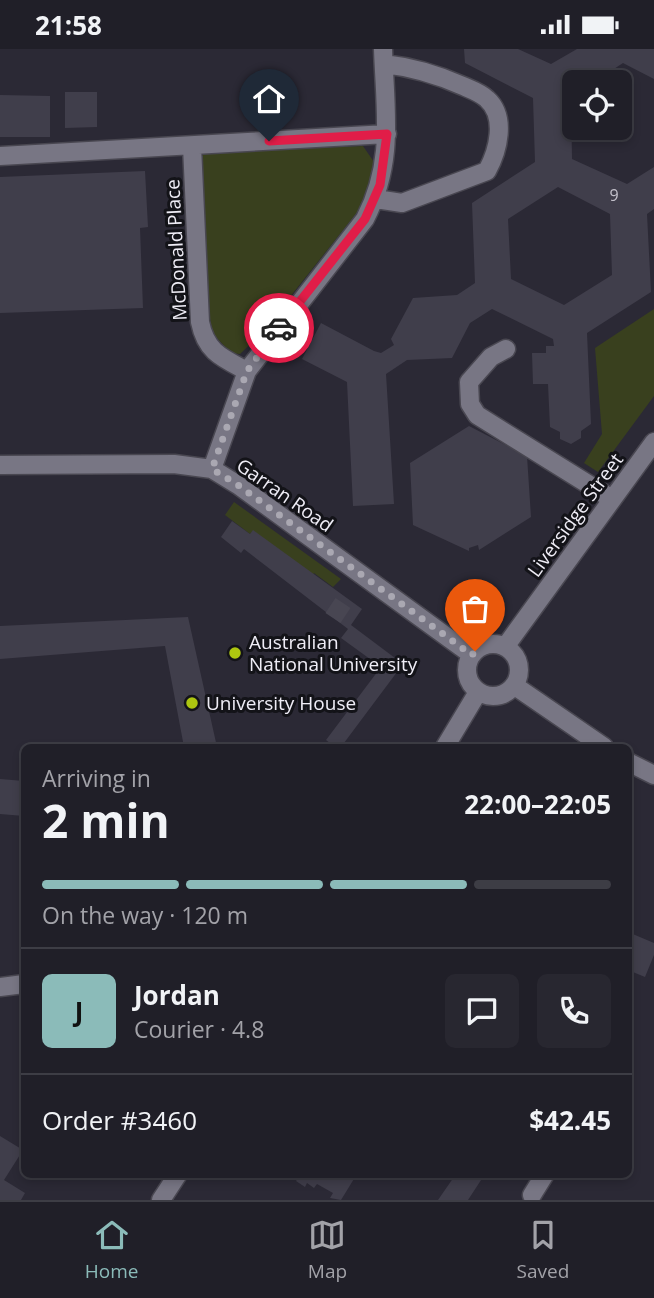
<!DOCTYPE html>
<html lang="en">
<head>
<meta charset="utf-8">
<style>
	:root { --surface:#201f28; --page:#282730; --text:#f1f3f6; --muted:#a2a2a8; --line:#3d3d45; --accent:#8bbbb9 }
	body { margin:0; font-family:"Open Sans",sans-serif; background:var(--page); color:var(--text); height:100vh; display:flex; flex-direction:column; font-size:26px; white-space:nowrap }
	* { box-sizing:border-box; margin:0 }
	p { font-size:23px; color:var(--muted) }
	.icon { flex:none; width:38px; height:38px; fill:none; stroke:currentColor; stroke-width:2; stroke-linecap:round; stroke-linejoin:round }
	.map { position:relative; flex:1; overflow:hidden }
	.details { position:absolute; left:21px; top:695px; width:611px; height:434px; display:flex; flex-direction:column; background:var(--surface); border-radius:10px; box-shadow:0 4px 10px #0003,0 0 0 2px var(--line) }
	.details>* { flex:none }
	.tools { position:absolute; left:562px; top:21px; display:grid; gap:14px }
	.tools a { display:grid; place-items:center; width:70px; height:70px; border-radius:10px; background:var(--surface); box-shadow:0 4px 10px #0003,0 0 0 2px var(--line); font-size:35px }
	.pin { position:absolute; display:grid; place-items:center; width:60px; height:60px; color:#fff; margin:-72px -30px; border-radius:50% 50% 50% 0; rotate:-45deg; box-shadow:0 0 7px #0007 }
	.pin .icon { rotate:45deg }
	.courier { position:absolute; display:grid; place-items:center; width:70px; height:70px; margin:-35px; border:5px solid #e11d48; border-radius:50%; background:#fff; color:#222; box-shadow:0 2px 9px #0007 }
	.head em { font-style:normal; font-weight:700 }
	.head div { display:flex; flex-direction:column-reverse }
	.head { display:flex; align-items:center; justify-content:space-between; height:119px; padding:0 21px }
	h1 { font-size:46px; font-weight:700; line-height:52px }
	.bar { display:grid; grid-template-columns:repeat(4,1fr); gap:10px 7px; align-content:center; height:84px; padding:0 21px }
	.bar i { height:9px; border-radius:5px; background:var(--line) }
	.bar .current { background:var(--accent) }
	.bar p { grid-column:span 4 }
	.line { display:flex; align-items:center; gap:18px; padding:0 21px; border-top:2px solid var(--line) }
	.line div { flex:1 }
	.round { display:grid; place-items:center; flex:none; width:74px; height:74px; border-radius:10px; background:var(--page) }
	.status { display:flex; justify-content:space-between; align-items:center; height:49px; padding:0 35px; background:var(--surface); direction:ltr }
	.status svg { height:19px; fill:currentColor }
	.dock { display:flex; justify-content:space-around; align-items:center; height:98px; border-top:2px solid var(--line); background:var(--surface); font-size:19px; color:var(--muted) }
	.dock a { display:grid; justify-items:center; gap:4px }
	.dock .current { color:var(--accent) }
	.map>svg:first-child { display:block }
	.green { fill:#39401e }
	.building { fill:#403e4b; fill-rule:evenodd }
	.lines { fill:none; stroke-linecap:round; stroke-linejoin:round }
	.minor-tunnel { stroke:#484652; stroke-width:18; stroke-dasharray:18 9; stroke-linecap:butt }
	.minor-casing { stroke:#494751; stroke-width:21 }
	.minor { stroke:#787684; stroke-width:18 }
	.done { stroke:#aaa8b2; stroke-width:7; stroke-dasharray:0 12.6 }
	.route { stroke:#e11d48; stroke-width:9 }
	.poi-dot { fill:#adc610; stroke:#131318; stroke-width:2.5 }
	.labels { text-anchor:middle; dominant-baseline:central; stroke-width:6; stroke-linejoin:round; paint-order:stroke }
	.number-label { font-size:16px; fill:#c3c1cb }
	.street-label { font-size:19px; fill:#efedf6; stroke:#131318 }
	.poi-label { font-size:19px; fill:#efedf6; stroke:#131318; text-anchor:start }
</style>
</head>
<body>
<div class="status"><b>21:58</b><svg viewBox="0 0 49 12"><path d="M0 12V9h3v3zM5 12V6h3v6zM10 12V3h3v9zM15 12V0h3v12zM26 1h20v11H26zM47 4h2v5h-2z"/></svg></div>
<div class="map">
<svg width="654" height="1151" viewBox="0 0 654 1151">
	<rect width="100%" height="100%" fill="#2b2935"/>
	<path class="green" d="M363,97L374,113V122L371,137L359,161L259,287L240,305L231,304L213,285L210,270L200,104Z
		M654,260V347L598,423L584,414L602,385L595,299Z
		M234,453L341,530L333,538L314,524L313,526L253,482L250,485L225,466Z"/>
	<path class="building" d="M464,0H518L551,15L577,0H654V30L623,14L594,33H574V46L571,48L572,110L627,135L654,118V160L647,165L651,243L587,284L591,375L581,382V389L571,395L560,390V383L550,378L548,335H533L532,304H546V297H554L553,290L492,260L470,274L452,309L407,311L386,325L394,455L353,457L347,333L302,310L321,274L374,302L381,304L394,296L391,290L413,249L457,246L475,234L472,154L535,113L533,49L465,14ZM558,138L610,165L612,226L564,256L511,230L508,170Z
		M65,43H97V78L65,79Z
		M0,46L50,47V88H0Z
		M145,122L148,178L140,179L143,259L0,264V128Z
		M469,377L527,407L531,468L479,501L478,496L469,499V502L413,476L410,414Z
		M232,472L250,485L253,481L362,560L351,576L403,615L341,698H335L326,691L381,618L341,589L348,580L244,500L241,504L221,488Z
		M188,568L217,698H184L165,597L0,610V577Z
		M0,730L24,732V767L0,765Z
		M628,883L654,894V906L645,928L628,921Z
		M0,1087L23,1101L4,1131L25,1144L21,1151H0Z
		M293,1125H357L341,1151L330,1149L333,1144L317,1135L314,1139L307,1134L305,1138L296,1132L298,1129Z
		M456,1125H485L468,1151H438Z"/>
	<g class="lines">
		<path class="minor-tunnel" d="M333,569L347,548"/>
		<g class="minor-casing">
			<path id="minor" d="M192,97L200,273C206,303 222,309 247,322
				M0,107L387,85
				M376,150L402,154L487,122C498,102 507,68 487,50C481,44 470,40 463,37C436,25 412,18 384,15
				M506,300L491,308L469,333L470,355L477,366L612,450
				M0,416L174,415L212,420L238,436L472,606
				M212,420L247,322L365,170C395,112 385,62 383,0
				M467 621a26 26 0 1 1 52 0a26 26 0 1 1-52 0Z
				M505,598L654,393
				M515,637L604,698
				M445,698L478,643
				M628,713L654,726
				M0,938L24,935
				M532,1146L545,1125
				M161,1151L178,1125"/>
		</g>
		<use href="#minor" class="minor"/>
	</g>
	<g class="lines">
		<path class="done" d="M279,279L247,322L212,420L238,436L472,606L475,602"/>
		<path class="route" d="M269,92L387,85L380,136L365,170L279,279"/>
	</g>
	<g class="poi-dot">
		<circle cx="235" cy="604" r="7"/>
		<circle cx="192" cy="654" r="7"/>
	</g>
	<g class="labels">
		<g class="number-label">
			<text x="614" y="146">9</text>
		</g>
		<g class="street-label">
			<text transform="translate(176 201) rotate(-93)">McDonald Place</text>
			<text transform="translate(285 446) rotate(35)">Garran Road</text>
			<text transform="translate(575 466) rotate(-54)">Liversidge Street</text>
		</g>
		<g class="poi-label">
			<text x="249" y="593">Australian<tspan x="249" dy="22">National University</tspan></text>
			<text x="206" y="654">University House</text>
		</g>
	</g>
</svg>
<div class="tools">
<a><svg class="icon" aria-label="locate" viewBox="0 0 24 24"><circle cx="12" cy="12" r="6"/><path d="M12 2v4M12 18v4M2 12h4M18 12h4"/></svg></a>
</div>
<div class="pin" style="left:475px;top:602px;background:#ea580c"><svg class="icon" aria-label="bag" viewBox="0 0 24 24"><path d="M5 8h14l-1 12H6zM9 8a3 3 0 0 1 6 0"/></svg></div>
<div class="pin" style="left:269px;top:92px;background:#1f2937"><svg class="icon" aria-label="home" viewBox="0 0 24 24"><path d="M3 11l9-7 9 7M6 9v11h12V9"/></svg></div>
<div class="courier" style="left:279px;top:279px"><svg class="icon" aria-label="car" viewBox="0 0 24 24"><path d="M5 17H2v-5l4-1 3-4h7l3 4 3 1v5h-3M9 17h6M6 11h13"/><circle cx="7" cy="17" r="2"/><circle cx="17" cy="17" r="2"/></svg></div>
<section class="details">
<div class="head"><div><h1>2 min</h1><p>Arriving in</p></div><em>22:00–22:05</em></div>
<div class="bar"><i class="current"></i><i class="current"></i><i class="current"></i><i></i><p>On the way · 120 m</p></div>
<div class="line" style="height:126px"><b class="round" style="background:var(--accent);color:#111">J</b><div><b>Jordan</b><p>Courier · 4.8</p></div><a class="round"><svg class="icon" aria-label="chat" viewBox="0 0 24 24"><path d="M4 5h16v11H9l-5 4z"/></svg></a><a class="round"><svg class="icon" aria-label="phone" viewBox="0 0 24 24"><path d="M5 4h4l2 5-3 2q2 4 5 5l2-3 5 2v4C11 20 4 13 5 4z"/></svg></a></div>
<div class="line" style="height:91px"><div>Order #3460</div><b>$42.45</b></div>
</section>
</div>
<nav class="dock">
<a class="current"><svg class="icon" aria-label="home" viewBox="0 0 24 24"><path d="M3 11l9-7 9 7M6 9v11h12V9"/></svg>Home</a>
<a><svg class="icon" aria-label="map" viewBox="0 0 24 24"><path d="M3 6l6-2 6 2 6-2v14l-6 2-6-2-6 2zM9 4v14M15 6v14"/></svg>Map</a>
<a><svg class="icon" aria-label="saved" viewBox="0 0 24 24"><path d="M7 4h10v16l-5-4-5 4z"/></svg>Saved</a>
</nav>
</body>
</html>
